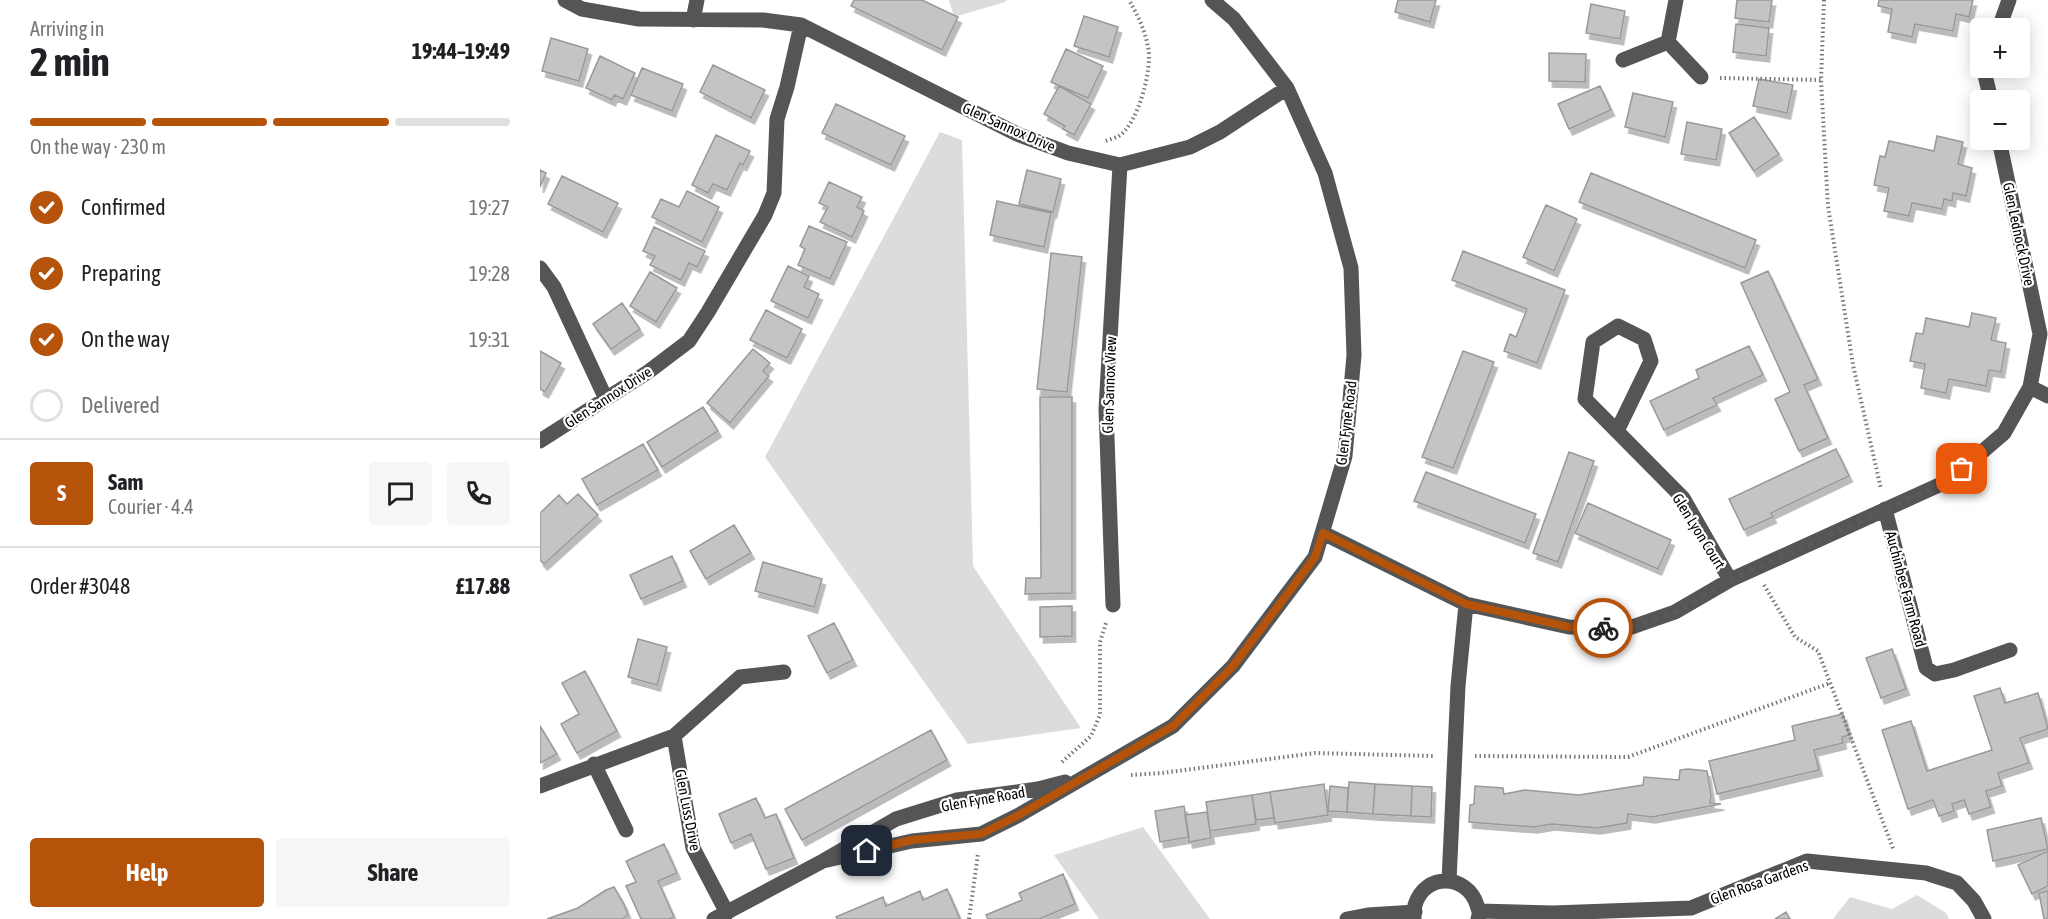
<!DOCTYPE html>
<html lang="en">
<head>
<meta charset="utf-8">
<style>
	:root { --surface:#fff; --page:#f6f6f6; --text:#202124; --muted:#757577; --line:#e0e0e0; --accent:#b45309 }
	body { margin:0; font-family:"Asap Condensed",sans-serif; background:var(--page); color:var(--text); height:100vh; display:flex; flex-direction:column; font-size:22px; white-space:nowrap }
	* { box-sizing:border-box; margin:0 }
	p { font-size:20px; color:var(--muted) }
	.icon { flex:none; width:33px; height:33px; fill:none; stroke:currentColor; stroke-width:2; stroke-linecap:round; stroke-linejoin:round }
	.map { position:relative; flex:1; overflow:hidden }
	.details { display:flex; flex-direction:column; background:var(--surface); width:540px }
	.details>* { flex:none }
	.controls { position:absolute; left:1430px; top:18px; display:grid; gap:12px }
	.controls a { display:grid; place-items:center; width:60px; height:60px; border-radius:6px; background:var(--surface); box-shadow:0 3px 15px #0003; font-size:30px }
	.pin { position:absolute; display:grid; place-items:center; width:51px; height:51px; color:#fff; margin:-26px; border-radius:12px; box-shadow:0 3px 9px #0006 }
	.courier { position:absolute; display:grid; place-items:center; width:60px; height:60px; margin:-30px; border:4px solid #b45309; border-radius:50%; background:#fff; color:#222; box-shadow:0 2px 8px #0007 }
	.overview em { font-style:normal; font-weight:700 }
	.overview div { display:flex; flex-direction:column-reverse }
	.overview { display:flex; align-items:center; justify-content:space-between; height:102px; padding:0 30px }
	h1 { font-size:39px; font-weight:700; line-height:45px }
	.bar { display:grid; grid-template-columns:repeat(4,1fr); gap:9px 6px; align-content:center; height:72px; padding:0 30px }
	.bar i { height:8px; border-radius:4px; background:var(--line) }
	.bar .active { background:var(--accent) }
	.bar p { grid-column:span 4 }
	.line { display:flex; align-items:center; gap:15px; padding:0 30px; border-top:2px solid var(--line) }
	.line div { flex:1 }
	.round { display:grid; place-items:center; flex:none; width:63px; height:63px; border-radius:6px; background:var(--page) }
	ol { padding:0 30px; list-style:none }
	li { display:flex; align-items:center; gap:18px; height:66px }
	li p { margin-inline-start:auto }
	li .icon { padding:6px; border-radius:50%; background:var(--accent); color:#fff; stroke-width:4 }
	li:last-child { color:var(--muted) }
	li i { width:33px; height:33px; border:3px solid var(--line); border-radius:50% }
	.cta { display:flex; gap:12px; margin-top:auto; padding:12px 30px }
	.cta a { flex:1; height:69px; border-radius:6px; background:var(--accent); color:#fff; font-size:24px; font-weight:700; line-height:69px; text-align:center }
	.cta a+a { background:var(--page); color:var(--text) }
	main { display:flex; flex:1; min-height:0 }
	.map>svg:first-child { display:block }
	.green { fill:#dcdcdc }
	.building { fill:#c4c4c4; stroke:#999; stroke-width:1.5; filter:url(#shadow) }
	.lines { fill:none; stroke-linecap:round; stroke-linejoin:round }
	.path { stroke:#777; stroke-width:4; stroke-dasharray:1.5 3; stroke-linecap:butt }
	.minor { stroke:#555; stroke-width:15 }
	.done { stroke:#595959; stroke-width:6; stroke-dasharray:0 10.8 }
	.route { stroke:#b45309; stroke-width:8 }
	.labels { text-anchor:middle; dominant-baseline:central; stroke-width:4.5; stroke-linejoin:round; paint-order:stroke }
	.street-label { font-size:15px; fill:#000; stroke:#fff }
</style>
</head>
<body>
<main>
<section class="details">
<div class="overview"><div><h1>2 min</h1><p>Arriving in</p></div><em>19:44–19:49</em></div>
<div class="bar"><i class="active"></i><i class="active"></i><i class="active"></i><i></i><p>On the way · 230 m</p></div>
<ol>
<li><svg class="icon" aria-label="check" viewBox="0 0 24 24"><path d="M5 12l5 5 9-10"/></svg>Confirmed<p>19:27</p></li>
<li><svg class="icon" aria-label="check" viewBox="0 0 24 24"><path d="M5 12l5 5 9-10"/></svg>Preparing<p>19:28</p></li>
<li><svg class="icon" aria-label="check" viewBox="0 0 24 24"><path d="M5 12l5 5 9-10"/></svg>On the way<p>19:31</p></li>
<li><i></i>Delivered</li>
</ol>
<div class="line" style="height:108px"><b class="round" style="background:var(--accent);color:#fff">S</b><div><b>Sam</b><p>Courier · 4.4</p></div><a class="round"><svg class="icon" aria-label="chat" viewBox="0 0 24 24"><path d="M4 5h16v11H9l-5 4z"/></svg></a><a class="round"><svg class="icon" aria-label="phone" viewBox="0 0 24 24"><path d="M5 4h4l2 5-3 2q2 4 5 5l2-3 5 2v4C11 20 4 13 5 4z"/></svg></a></div>
<div class="line" style="height:78px"><div>Order #3048</div><b>£17.88</b></div>
<div class="cta"><a>Help</a><a>Share</a></div>
</section>
<div class="map">
<svg width="1508" height="919" viewBox="0 0 1508 919">
	<defs>
		<filter id="shadow"><feDropShadow dx="3.5" dy="6" stdDeviation="0" flood-color="#0004"/></filter>
	</defs>
	<rect width="100%" height="100%" fill="#fff"/>
	<path class="green" d="M409,0H467L465,2L414,17Z
		M400,132L422,140L433,566L541,728L428,744L225,457Z
		M603,827L670,919H559L514,855Z
		M1377,895L1406,913L1409,919H1293L1310,897L1352,909Z"/>
	<path class="building" d="M314,0H382L418,17L402,50L311,6Z
		M858,0H896L890,22L855,12Z
		M1197,0H1232L1229,22L1195,18Z
		M1339,0H1433L1429,17L1416,14L1413,31L1375,24L1372,37L1348,32L1352,9L1338,6Z
		M1051,4L1085,11L1080,39L1046,33Z
		M544,16L578,27L569,57L534,46Z
		M1196,24L1229,28L1226,56L1193,52Z
		M11,38L48,49L39,81L2,71Z
		M526,49L563,66L548,98L511,82Z
		M1009,53L1046,54L1045,82L1009,81Z
		M60,56L95,73L83,99L74,95L72,100L46,88Z
		M173,65L225,90L211,118L160,92Z
		M102,68L143,84L132,111L91,95Z
		M1219,79L1253,85L1247,113L1213,106Z
		M519,86L551,104L534,135L523,129L525,126L504,114Z
		M1060,86L1071,110L1029,129L1018,104Z
		M1093,93L1133,102L1125,137L1085,127Z
		M296,104L365,136L351,165L282,133Z
		M1214,117L1239,154L1214,171L1189,133Z
		M1147,122L1182,129L1176,160L1141,154Z
		M176,135L210,151L203,165L200,163L187,190L173,184L168,193L152,185Z
		M1397,136L1423,142L1418,164L1432,168L1426,196L1413,193L1412,201L1404,199L1402,209L1372,203L1369,216L1344,211L1349,188L1334,185L1340,156L1345,157L1349,141L1394,151Z
		M0,170L6,173L0,187Z
		M487,170L521,179L513,212L479,204Z
		M1051,173L1216,240L1205,268L1039,202Z
		M22,176L78,203L63,232L8,204Z
		M289,182L322,197L317,207L324,211L312,237L280,222L288,207L279,203Z
		M147,191L179,207L162,242L112,217L121,199L139,207Z
		M457,201L511,213L504,247L450,235Z
		M1006,205L1037,219L1014,271L983,257Z
		M269,226L307,242L290,279L258,265L265,249L260,246Z
		M114,227L165,251L157,267L149,263L141,280L110,265L115,256L103,251Z
		M923,251L1025,290L997,363L964,351L970,334L976,337L987,309L912,280Z
		M511,253L542,257L527,392L497,389Z
		M248,266L269,276L264,287L279,294L268,318L231,301Z
		M1228,271L1278,379L1264,385L1288,438L1259,451L1235,399L1250,392L1201,283Z
		M110,272L137,288L116,322L90,306Z
		M82,303L100,329L71,349L53,324Z
		M226,310L262,329L247,358L210,340Z
		M1432,313L1456,318L1451,340L1466,343L1461,372L1449,370L1446,386L1409,379L1406,393L1381,388L1385,364L1370,361L1376,333L1383,334L1386,318L1429,327Z
		M1209,346L1223,375L1173,398L1177,405L1124,430L1110,401L1159,378L1156,370Z
		M213,349L230,363L223,371L229,376L190,423L167,403Z
		M0,351L21,363L5,392L0,389Z
		M923,351L954,362L913,468L882,457Z
		M500,397H532V593L485,594L486,578H501Z
		M163,407L178,431L122,467L107,442Z
		M103,444L118,470L57,505L42,479Z
		M1296,449L1309,476L1231,513L1233,517L1204,530L1189,499Z
		M1029,452L1054,461L1018,562L993,553Z
		M886,472L996,514L985,543L874,501Z
		M38,494L58,515L4,564L0,560V513L19,495L27,504Z
		M1048,503L1131,540L1118,569L1035,533Z
		M194,525L211,553L166,579L150,551Z
		M132,556L143,581L101,599L90,575Z
		M223,562L282,579L274,607L215,591Z
		M532,606V636L500,637V607Z
		M294,623L313,660L287,673L268,636Z
		M98,639L127,647L117,685L88,677Z
		M1352,649L1366,689L1341,698L1326,658Z
		M45,671L77,731L37,753L21,724L39,714L22,683Z
		M1460,688L1465,703L1498,693L1508,729L1480,738L1489,763L1458,773L1462,786L1446,791L1451,807L1429,814L1424,800L1412,804L1414,811L1399,816L1393,800L1368,809L1342,730L1371,721L1387,771L1452,750L1434,696Z
		M1303,714L1309,735L1302,737L1303,743L1274,750L1279,770L1177,794L1169,761L1255,740L1252,726Z
		M0,726L17,754L0,763Z
		M391,730L407,760L262,840L245,809Z
		M1148,769L1167,771L1171,795L1170,803L1181,804L1112,817L1088,814L1087,823L1057,828L1012,824L994,827L929,822L930,805L934,804L935,786L963,788L964,794L985,790L1039,795L1103,785L1104,777L1139,780L1140,770Z
		M809,782L835,784L833,814L807,812Z
		M784,784L788,815L735,823L730,792Z
		M835,784L872,786L871,816L833,814Z
		M790,786L808,788L807,812L788,811Z
		M872,786L892,787L891,817L871,816Z
		M730,792L734,818L716,820L712,795Z
		M712,795L716,824L670,831L666,802Z
		M216,798L225,818L236,814L254,858L226,869L211,834L191,843L179,814Z
		M644,806L649,837L620,842L615,811Z
		M667,812L671,838L649,842L645,815Z
		M1501,818L1508,849L1453,861L1447,830Z
		M124,844L137,873L118,881L134,917L129,919H101L86,886L96,882L86,861Z
		M1508,851V886L1492,894L1478,865Z
		M523,874L535,904L499,919H448L446,915L482,900L479,893Z
		M74,887L84,904L88,915L82,919H7L38,908L66,890Z
		M407,889L420,919H297L296,917L343,897L346,906L380,891L383,900Z
		M1508,891V919H1504L1499,893Z
		M1246,912L1250,919H1235Z"/>
	<g class="lines">
		<path class="path" d="M1284,0L1281,80L1288,206L1313,365L1341,489
			M1180,78L1281,80
			M566,141C570,139 575,138 579,136C598,124 613,68 608,47C605,30 597,14 589,0
			M1224,585L1255,637L1278,651L1354,851
			M935,756L1088,757L1290,683
			M522,762L551,736L560,715V642L566,623
			M591,775L622,773L775,753L894,756
			M429,919L438,854"/>
		<path class="minor" d="M25,0L42,9L99,19L223,20L261,25L477,134L528,153L580,165L650,147L680,132L747,88
			M153,20L157,0
			M1459,28L1469,0
			M1128,42L1161,77
			M1083,60L1128,42L1136,0
			M1446,68L1444,71L1451,100
			M0,268L14,287L66,399
			M1490,387L1508,396
			M1077,431L1111,361L1104,339L1078,326L1053,342L1045,399L1143,498L1190,580
			M0,441L108,372L149,341L168,312L225,215L234,193L237,119L247,87L261,25
			M1345,509L1386,668L1395,674L1414,670L1470,650
			M783,533L926,604L1029,627L1089,628L1135,612L1190,580L1408,481L1464,433L1490,387L1500,334L1459,140
			M573,605L566,409L580,165
			M134,736L153,848L187,913
			M54,764L86,830
			M0,786L134,736L200,677L244,672
			M283,861L372,841L441,834L479,815L633,726L693,666L775,557L805,456L814,355L811,268L785,173L747,88L694,19L672,0
			M909,881L918,686L926,604
			M939,911L1013,913L1151,908L1267,861L1386,873L1417,883L1434,901L1444,919
			M174,919L283,861L356,819L417,800L498,789L525,782
			M807,919L828,915L875,912
			M874,919C874,915 874,909 875,905C885,872 927,874 937,905C939,911 940,913 938,919"/>
	</g>
	<g class="lines">
		<path class="done" d="M1063,628H1089L1135,612L1190,580L1408,481L1422,469"/>
		<path class="route" d="M327,851L372,840L441,834L479,815L633,726L693,666L775,557L783,533L926,604L1029,627L1063,628"/>
	</g>
	<g class="labels">
		<g class="street-label">
			<text transform="translate(469 127) rotate(24)">Glen Sannox Drive</text>
			<text transform="translate(1479 234) rotate(78)">Glen Lednock Drive</text>
			<text transform="translate(569 385) rotate(-88)">Glen Sannox View</text>
			<text transform="translate(68 397) rotate(-33)">Glen Sannox Drive</text>
			<text transform="translate(806 423) rotate(-83)">Glen Fyne Road</text>
			<text transform="translate(1159 531) rotate(58)">Glen Lyon Court</text>
			<text transform="translate(1366 589) rotate(75)">Auchinbee Farm Road</text>
			<text transform="translate(443 799) rotate(-10)">Glen Fyne Road</text>
			<text transform="translate(148 810) rotate(79)">Glen Luss Drive</text>
			<text transform="translate(1219 882) rotate(-20)">Glen Rosa Gardens</text>
		</g>
	</g>
</svg>
<div class="controls">
<a>+</a>
<a>−</a>
</div>
<div class="pin" style="left:1422px;top:469px;background:#ea580c"><svg class="icon" aria-label="bag" viewBox="0 0 24 24"><path d="M5 8h14l-1 12H6zM9 8a3 3 0 0 1 6 0"/></svg></div>
<div class="pin" style="left:327px;top:851px;background:#1f2937"><svg class="icon" aria-label="home" viewBox="0 0 24 24"><path d="M3 11l9-7 9 7M6 9v11h12V9"/></svg></div>
<div class="courier" style="left:1063px;top:628px"><svg class="icon" aria-label="bike" viewBox="0 0 24 24"><circle cx="6" cy="16" r="4"/><circle cx="18" cy="16" r="4"/><path d="M6 16l4-8h5l3 8M10 8l3 8H6M13 5h3"/></svg></div>
</div>
</main>
</body>
</html>
